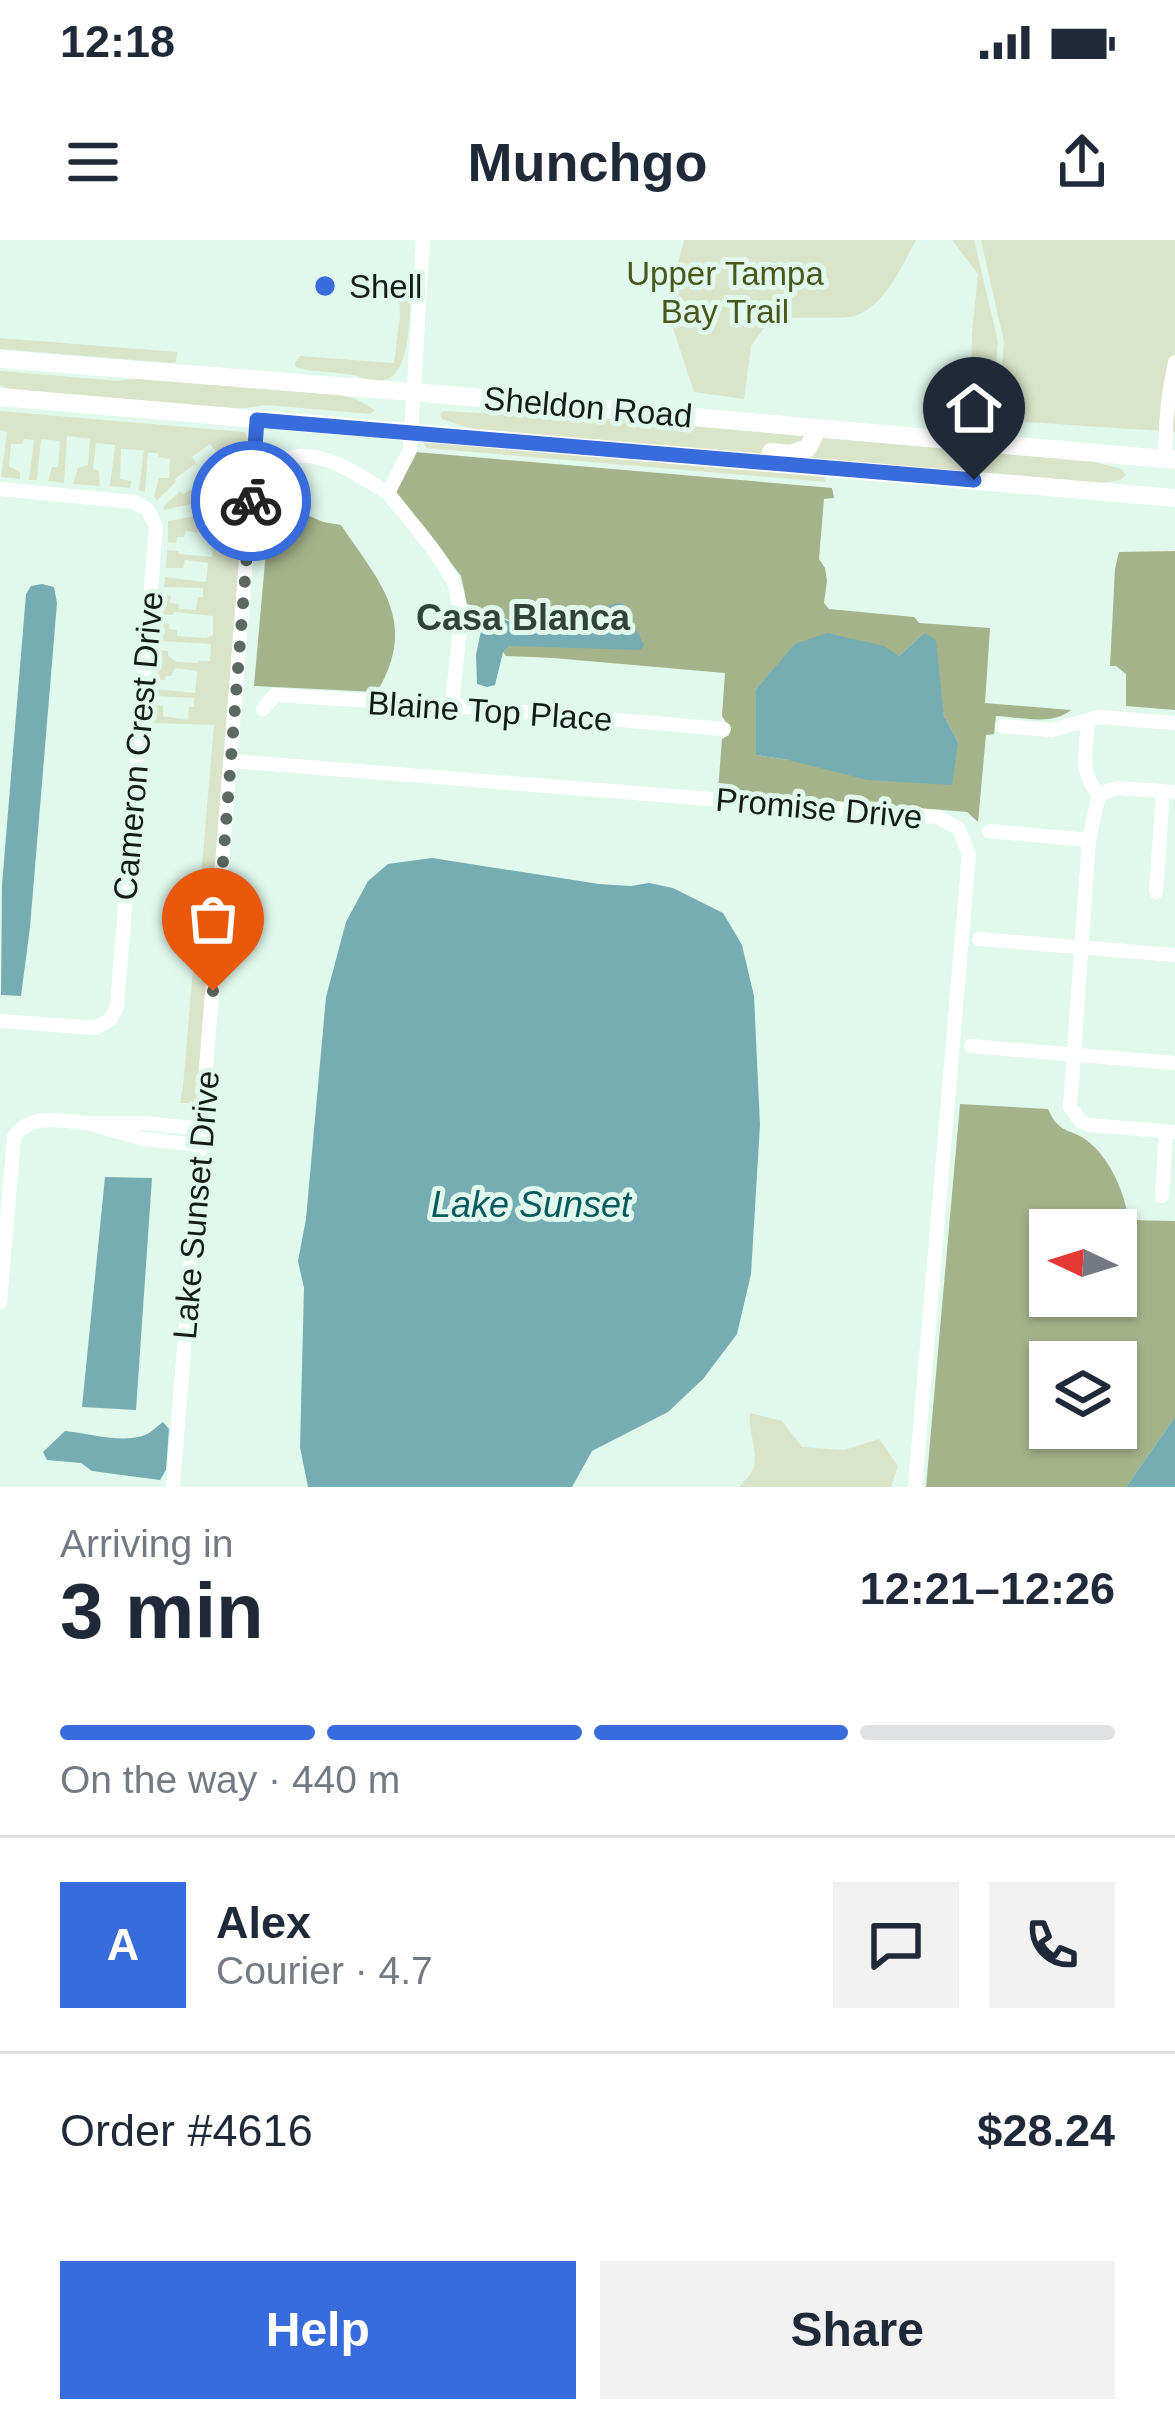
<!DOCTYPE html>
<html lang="en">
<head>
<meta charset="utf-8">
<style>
	:root { --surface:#fff; --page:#f2f2f3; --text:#1f2937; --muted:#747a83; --line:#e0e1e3; --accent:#386bdb }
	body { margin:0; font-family:Helvetica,sans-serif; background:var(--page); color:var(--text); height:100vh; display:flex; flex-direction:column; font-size:45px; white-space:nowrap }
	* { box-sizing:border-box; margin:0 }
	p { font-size:39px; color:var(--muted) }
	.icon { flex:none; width:66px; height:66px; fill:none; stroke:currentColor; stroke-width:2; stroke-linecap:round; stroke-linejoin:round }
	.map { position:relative; height:1247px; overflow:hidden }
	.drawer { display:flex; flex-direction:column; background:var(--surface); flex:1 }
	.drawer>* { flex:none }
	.needle { width:78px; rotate:274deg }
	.tools { position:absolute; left:1029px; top:969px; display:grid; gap:24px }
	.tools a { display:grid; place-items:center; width:108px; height:108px; border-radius:0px; background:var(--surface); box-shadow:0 3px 9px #0004; font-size:60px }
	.pin { position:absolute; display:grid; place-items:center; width:102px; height:102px; color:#fff; margin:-123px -51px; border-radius:50% 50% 50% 0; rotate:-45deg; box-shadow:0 0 12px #0007 }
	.pin .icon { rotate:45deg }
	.courier { position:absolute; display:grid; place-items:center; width:120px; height:120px; margin:-60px; border:9px solid #386bdb; border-radius:50%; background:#fff; color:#222; box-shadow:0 3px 15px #0007 }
	.overview em { font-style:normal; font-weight:800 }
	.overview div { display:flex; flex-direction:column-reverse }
	.overview { display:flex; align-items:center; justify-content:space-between; height:204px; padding:0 60px }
	h1 { font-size:78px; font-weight:800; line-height:90px }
	.bar { display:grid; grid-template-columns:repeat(4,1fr); gap:18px 12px; align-content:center; height:144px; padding:0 60px }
	.bar i { height:15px; border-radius:9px; background:var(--line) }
	.bar .on { background:var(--accent) }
	.bar p { grid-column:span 4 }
	.line { display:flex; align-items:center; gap:30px; padding:0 60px; border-top:3px solid var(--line) }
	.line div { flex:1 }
	.round { display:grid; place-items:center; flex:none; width:126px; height:126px; border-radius:0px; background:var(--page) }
	.action { display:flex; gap:24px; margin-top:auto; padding:24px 60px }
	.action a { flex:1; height:138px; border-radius:0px; background:var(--accent); color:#fff; font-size:48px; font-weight:800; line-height:138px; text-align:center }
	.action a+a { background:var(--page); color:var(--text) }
	.status { display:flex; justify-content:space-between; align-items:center; height:84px; padding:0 60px; background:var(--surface); direction:ltr }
	.status svg { height:33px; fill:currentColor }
	header { display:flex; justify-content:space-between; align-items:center; height:156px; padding:0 60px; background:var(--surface); font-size:54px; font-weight:800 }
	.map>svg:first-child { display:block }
	.green { fill:#dae4c9 }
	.forest { fill:#a5b38a; fill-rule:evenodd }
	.water { fill:#75adb2 }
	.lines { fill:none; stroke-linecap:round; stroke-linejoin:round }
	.street { stroke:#fff; stroke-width:14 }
	.secondary { stroke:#fff; stroke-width:18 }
	.done { stroke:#5b6962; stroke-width:12; stroke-dasharray:0 21.6 }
	.route { stroke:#386bdb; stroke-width:15 }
	.poi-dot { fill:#386bdb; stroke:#e1f9ed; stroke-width:4.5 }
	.labels { text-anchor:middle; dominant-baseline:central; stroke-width:10; stroke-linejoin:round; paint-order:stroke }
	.park-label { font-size:33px; fill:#47581a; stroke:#e1f9ed }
	.poi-label { font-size:33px; fill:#131c17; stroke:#e1f9ed; text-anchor:start }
	.street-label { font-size:33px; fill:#131c17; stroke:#e1f9ed }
	.neighbourhood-label { font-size:36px; font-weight:bold; fill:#2f4339; stroke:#e1f9ed }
	.water-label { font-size:36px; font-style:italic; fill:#04595f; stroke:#e1f9ed }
</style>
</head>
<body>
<div class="status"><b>12:18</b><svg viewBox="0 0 49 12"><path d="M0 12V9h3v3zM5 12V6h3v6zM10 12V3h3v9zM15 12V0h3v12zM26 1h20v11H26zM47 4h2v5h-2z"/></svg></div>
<header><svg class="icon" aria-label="menu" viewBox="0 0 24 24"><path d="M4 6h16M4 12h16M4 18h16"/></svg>Munchgo<svg class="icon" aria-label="share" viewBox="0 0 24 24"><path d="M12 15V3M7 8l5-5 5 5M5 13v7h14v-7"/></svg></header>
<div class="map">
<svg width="1175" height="1247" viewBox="0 0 1175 1247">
	<rect width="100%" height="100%" fill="#e1f9ed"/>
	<path class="green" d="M684,0H916C902,26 881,74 848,77C821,79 797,76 770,80L751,106L744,159L694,152L666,67Z
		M952,0H974L998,102L995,133L979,142H971L972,93L978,34Z
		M981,0H1175V192L955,177L948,165L955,147L980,148L1001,135L1004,102Z
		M403,38L411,41C409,67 414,139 380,141C370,142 362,137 352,135C334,131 313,133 296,127L295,123L300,116L394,123L400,76L399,41Z
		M0,98L177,112L176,122L170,123L0,109Z
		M0,131L119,141L140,138L338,155L356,159L375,170L370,174L267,165L237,169L13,150L0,145Z
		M0,171L245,192L249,201L195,883L192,863H180L183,847L214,485L153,483L155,465L163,466V476L188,480L189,467H194V458L156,456V449L195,453L197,431L175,428L171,436H166L165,440H157L160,410L168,411V416L177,422L198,423L199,421H210L211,404L160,401L162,383L170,384L169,389L177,390V396L206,398L213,395V376L174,372L173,375L162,374L164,355L171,356L170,363L178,364L179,369L196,370L198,357H203V348L164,347L165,337L206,342L208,323L185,320L183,328H166L167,310L178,311L179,314L212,317L215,295L186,291L184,297H177L176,303L168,302V281L195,276L198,287L219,282L214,259L164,270L163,267L180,251L183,254L193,249L197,253L217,237L213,231L224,222L210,204L192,217L196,223L175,239L176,242L157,260L154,257L159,238H169L170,219L159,217L158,213H148L145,252L139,250L144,210L121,209L120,239L131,241L130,248L110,246L115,205L96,203L93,229L99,231L100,246L73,244L78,228L88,225L90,199L67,196L64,243L48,241L52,227H58L60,201L41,199L37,240H29L34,200L24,199L23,204H11L9,226L20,232V239L1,237L7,192L0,190Z
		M444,171L531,176L555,174L1095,222L1121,229L1126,235L1120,240L1102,243L472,189L442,179L440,174Z
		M423,200L823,236L826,242L426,208Z
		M750,1173L782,1181L802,1207L844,1210L879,1199L898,1226L891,1247H739C744,1241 750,1236 753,1229C759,1213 748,1192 750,1173Z"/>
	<path class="forest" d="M416,212L832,248L834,258L824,259L819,319L825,328L827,341L824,363L829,369L914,377L919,383L990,388L985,463L1071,470C1052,486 1020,477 996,476L994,494L986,495L978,582L967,572L718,551L722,499L729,495L730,488L722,476L725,433L553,418L506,416L503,412L510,406L519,404L584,407L641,402L623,363L578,388L520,385L504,378L492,377L480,368L467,364L461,336L396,252ZM924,393L944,476L958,502L789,520L756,515V449L796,404L899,416Z
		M273,232L293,234L283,264L323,282L341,285C380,343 419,381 377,452L254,446Z
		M1175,311V470L1126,466V434L1116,426H1110L1115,329L1119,312Z
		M960,864L1048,869C1060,897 1073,887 1091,904C1112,922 1124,953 1129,980L1175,981V1177L1126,1247H926ZM1050,990H1116V1056H1050ZM1050,1122H1116V1188H1050Z"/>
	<path class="water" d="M42,344L54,347L57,363L30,687L21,756L1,755L2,645L26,354L31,346Z
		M623,363L644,405L641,410L510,406L503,412L495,445L487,447L477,444L476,415L483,381C499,374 505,381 521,385C555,393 590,390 611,364Z
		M827,393L884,406L899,416L924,393L936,400L944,476L958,502L952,545L867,540L789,520L756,515V449L795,404Z
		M432,618L599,644L631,646L649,643L673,648L723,673L742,705L754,756L760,885L751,1034L737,1094L703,1139L668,1172L592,1211L572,1247H308L300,1207L304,1048L298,1021L306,979L326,757L346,682L368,641L388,624Z
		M105,937L152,938L136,1170L82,1167Z
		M1175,1177V1247H1126Z
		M163,1182L169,1189L166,1230L160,1240L92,1231L81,1223L47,1220L43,1212L65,1191C89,1193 124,1205 147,1194C153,1191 157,1186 163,1182Z"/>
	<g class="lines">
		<path class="street" d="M423,0L410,210L388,253C406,277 451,325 457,353C464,382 454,435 452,466
			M286,219C318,206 360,236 388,253
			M1166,219C1164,186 1168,155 1175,122
			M0,249L133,262L147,269L156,286L117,766L111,779L96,788L0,781
			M263,469L275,455L455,466L724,489
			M1088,480C1087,506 1078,534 1099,554
			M1002,486L1051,490L1099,477L1175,483
			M232,521L938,577L959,589L969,614L915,1247
			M1099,554L1089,600L1070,867L1081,882L1089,885L1175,892
			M1099,554L1117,548L1175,552
			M989,591L1089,600
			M1156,652L1163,552
			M979,699L1175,715
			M971,806L1175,823
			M201,905L143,899L87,883H145L202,889
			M1162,956L1166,892
			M0,1062L14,897C32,872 59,881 87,883
			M173,1247L257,180"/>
		<path class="secondary" d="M0,119L413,152L1175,220
			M0,157L1175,258
			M771,212L790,214L808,208L818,188"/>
	</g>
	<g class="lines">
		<path class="done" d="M213,751L251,261"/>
		<path class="route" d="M251,261L257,180L974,240"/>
	</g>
	<circle class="poi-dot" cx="325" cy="46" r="12"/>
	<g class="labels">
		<g class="park-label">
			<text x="725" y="33">Upper Tampa<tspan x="725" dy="38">Bay Trail</tspan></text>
		</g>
		<g class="poi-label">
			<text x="349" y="46">Shell</text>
		</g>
		<g class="street-label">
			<text transform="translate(588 167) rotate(5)">Sheldon Road</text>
			<text transform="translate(490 471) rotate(4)">Blaine Top Place</text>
			<text transform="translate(138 506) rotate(-85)">Cameron Crest Drive</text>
			<text transform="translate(819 568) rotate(5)">Promise Drive</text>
			<text transform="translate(196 965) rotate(-85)">Lake Sunset Drive</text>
		</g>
		<g class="neighbourhood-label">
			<text x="523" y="377">Casa Blanca</text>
		</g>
		<g class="water-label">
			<text x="531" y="964">Lake Sunset</text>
		</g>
	</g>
</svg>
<div class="tools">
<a><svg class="needle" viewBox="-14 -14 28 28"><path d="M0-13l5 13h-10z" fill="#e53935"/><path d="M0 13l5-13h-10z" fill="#747a83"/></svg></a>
<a><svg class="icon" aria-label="layers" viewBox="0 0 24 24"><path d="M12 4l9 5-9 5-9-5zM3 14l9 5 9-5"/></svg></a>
</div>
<div class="pin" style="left:213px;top:751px;background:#ea580c"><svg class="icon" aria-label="bag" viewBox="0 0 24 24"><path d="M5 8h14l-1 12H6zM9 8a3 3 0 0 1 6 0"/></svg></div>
<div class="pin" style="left:974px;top:240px;background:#1f2937"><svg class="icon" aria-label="home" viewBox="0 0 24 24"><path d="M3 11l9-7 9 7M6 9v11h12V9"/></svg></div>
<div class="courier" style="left:251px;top:261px"><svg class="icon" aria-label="bike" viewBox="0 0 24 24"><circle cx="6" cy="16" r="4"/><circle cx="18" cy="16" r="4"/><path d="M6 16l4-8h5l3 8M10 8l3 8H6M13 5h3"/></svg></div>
</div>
<section class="drawer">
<div class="overview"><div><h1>3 min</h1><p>Arriving in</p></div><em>12:21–12:26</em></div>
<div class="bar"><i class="on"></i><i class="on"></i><i class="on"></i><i></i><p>On the way · 440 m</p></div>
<div class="line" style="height:216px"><b class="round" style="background:var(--accent);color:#fff">A</b><div><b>Alex</b><p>Courier · 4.7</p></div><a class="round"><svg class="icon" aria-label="chat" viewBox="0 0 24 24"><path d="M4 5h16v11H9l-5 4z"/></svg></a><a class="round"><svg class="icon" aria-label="phone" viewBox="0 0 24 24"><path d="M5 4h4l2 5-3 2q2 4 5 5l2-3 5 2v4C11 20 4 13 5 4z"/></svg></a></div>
<div class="line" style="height:156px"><div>Order #4616</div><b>$28.24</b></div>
<div class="action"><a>Help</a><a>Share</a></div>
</section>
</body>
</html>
